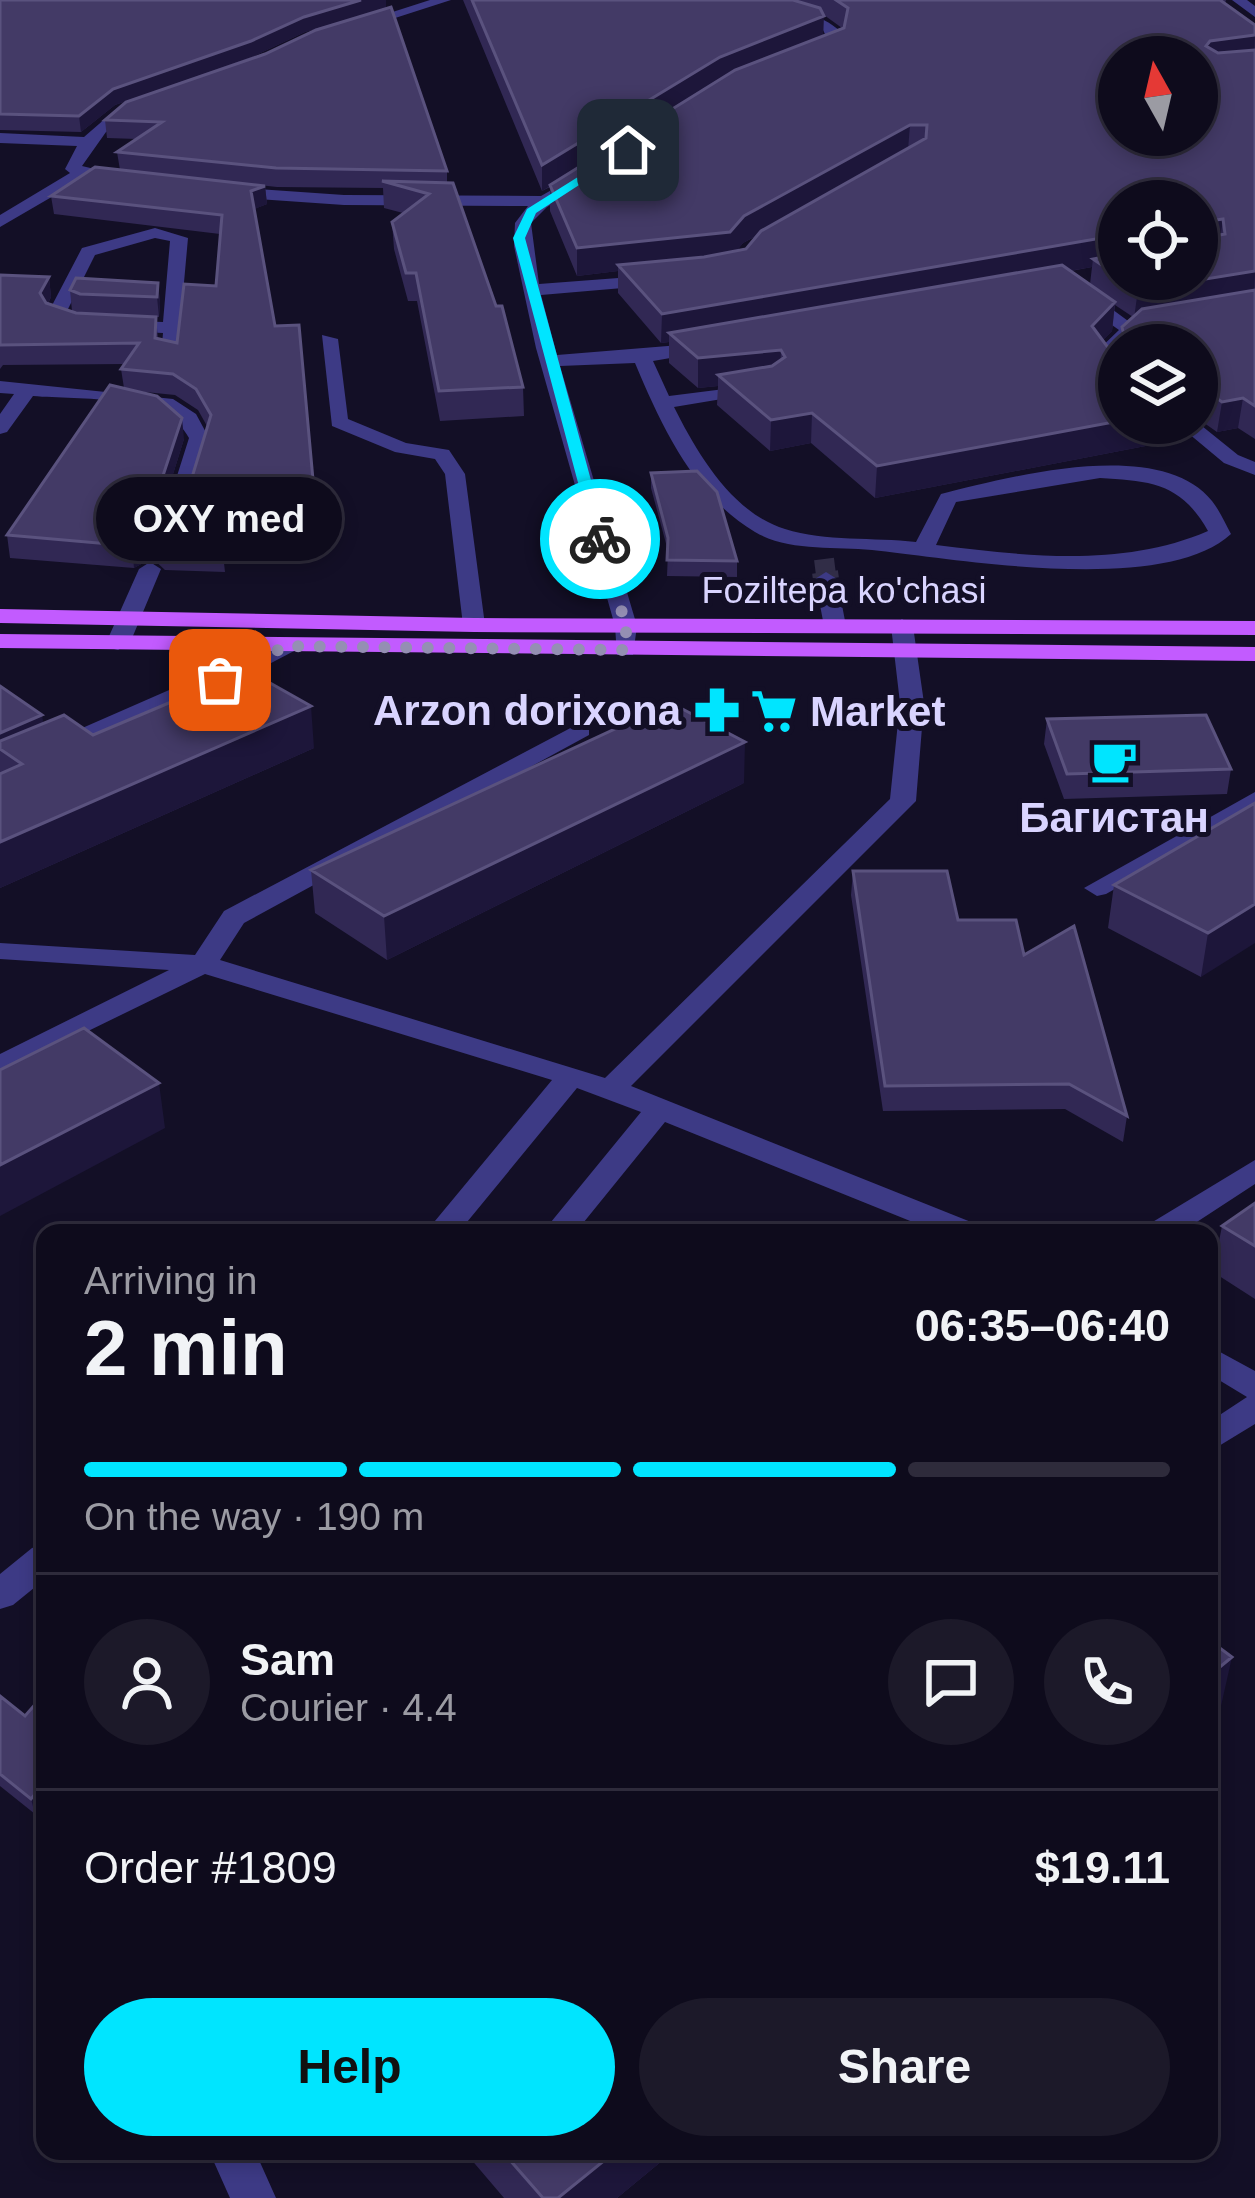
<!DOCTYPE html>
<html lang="en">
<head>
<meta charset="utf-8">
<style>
	:root { --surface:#0e0b1c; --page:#1c1929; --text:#f1f3f6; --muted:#9b9ba3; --line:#2e2b3b; --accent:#00e5ff }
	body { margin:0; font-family:Arial,sans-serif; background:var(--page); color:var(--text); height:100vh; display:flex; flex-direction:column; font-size:45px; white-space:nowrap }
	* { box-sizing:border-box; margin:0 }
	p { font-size:39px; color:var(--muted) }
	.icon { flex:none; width:66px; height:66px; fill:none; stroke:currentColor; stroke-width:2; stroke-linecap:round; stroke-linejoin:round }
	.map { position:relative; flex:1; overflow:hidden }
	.details { position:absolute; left:36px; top:1224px; width:1182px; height:936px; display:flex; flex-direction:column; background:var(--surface); border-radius:24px; box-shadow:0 6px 18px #0003,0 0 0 3px var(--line) }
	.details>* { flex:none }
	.needle { width:78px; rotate:352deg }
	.tools { position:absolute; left:1098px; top:36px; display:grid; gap:24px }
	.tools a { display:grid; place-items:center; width:120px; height:120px; border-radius:50%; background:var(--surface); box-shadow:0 6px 18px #0003,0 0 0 3px var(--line); font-size:60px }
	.pin { position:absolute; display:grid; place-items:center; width:102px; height:102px; color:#fff; margin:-51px; border-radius:24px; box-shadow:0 6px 18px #0006 }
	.courier { position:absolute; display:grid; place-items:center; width:120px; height:120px; margin:-60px; border:9px solid #00e5ff; border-radius:50%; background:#fff; color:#222; box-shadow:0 3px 15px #0007 }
	.bubble { position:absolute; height:84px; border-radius:42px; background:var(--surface); box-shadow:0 6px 18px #0003,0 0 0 3px var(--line); font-size:39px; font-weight:700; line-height:84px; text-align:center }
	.head em { font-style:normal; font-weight:700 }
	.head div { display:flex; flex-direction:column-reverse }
	.head { display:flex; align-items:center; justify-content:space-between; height:204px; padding:0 48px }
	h1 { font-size:78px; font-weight:700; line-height:90px }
	.bar { display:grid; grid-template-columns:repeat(4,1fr); gap:18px 12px; align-content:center; height:144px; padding:0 48px }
	.bar i { height:15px; border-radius:9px; background:var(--line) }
	.bar .selected { background:var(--accent) }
	.bar p { grid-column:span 4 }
	.line { display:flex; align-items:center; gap:30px; padding:0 48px; border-top:3px solid var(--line) }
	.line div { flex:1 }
	.round { display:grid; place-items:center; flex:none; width:126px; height:126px; border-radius:63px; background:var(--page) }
	.button { display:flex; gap:24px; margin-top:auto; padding:24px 48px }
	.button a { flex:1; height:138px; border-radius:72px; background:var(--accent); color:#111; font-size:48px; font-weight:700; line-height:138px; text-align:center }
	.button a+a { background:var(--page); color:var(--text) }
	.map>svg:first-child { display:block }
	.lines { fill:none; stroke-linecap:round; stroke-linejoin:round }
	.minor-tunnel-far1 { stroke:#312d47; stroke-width:20; stroke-dasharray:20 9; stroke-linecap:butt }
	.minor-tunnel { stroke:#312d47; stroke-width:26; stroke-dasharray:26 12; stroke-linecap:butt }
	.minor { fill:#3d3a85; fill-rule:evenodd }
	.major { fill:#c25bff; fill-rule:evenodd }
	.wall { fill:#312854; fill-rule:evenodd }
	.shaded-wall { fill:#1d163a }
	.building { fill:#433a66; stroke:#5a527e; stroke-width:3; fill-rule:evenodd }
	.route { fill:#00e5ff }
	.done { stroke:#948fb3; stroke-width:12; stroke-dasharray:0 21.6 }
	.labels { text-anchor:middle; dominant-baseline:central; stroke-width:10; stroke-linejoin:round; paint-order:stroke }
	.far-street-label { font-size:36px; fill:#d9d4ff; stroke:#130f26 }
	.poi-label { font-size:42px; font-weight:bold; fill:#d9d4ff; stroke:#130f26; text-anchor:end }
</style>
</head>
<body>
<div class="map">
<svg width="1255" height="2198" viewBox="0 0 1255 2198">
	<rect width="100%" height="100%" fill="#130f26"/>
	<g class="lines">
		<path class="minor-tunnel-far1" d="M824,559L826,575"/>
		<path class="minor-tunnel" d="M825,572L826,579"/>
		<path class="minor" d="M430,0H451L361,29L349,26Z
			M734,0C767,0 822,10 844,35L843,44L808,56V50L829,42L822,28Z
			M1232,0H1247L1255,6V17Z
			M142,100L149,104L147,107L106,132L82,166L128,177V183L86,177L0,227V215L70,173L65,169L77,146L0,143V133L84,137L114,111Z
			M576,176L590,179L547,207L531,223L539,284L658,275L667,280L658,285L541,295L557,355L717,342V350L653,361L669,396L764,384V392L674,407C697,453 732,513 785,529C825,542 874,537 916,542L941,494C1009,477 1160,436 1212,501C1220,511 1225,523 1231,534C1164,596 957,559 872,550C834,546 789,552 755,532C693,495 662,427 635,363L560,366L637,626L633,655H617L615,626L536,348L514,246L515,223L528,206L344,205L229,197L221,192L229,187L344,195L541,196ZM1100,478C1151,481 1181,483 1208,531C1122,568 1026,556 936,545L956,502Z
			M155,228L188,238L177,360L161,356L163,333L79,329L50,319L47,315L82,248ZM155,238L170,241L163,322L82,319L66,313L95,255Z
			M1074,290H1086L1139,329L1112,356L1119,364V382L1112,380L1093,355L1119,330L1074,298Z
			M322,335L338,339L348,419L406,443L449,450L465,474L485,625L482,630H466L463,625L445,474L435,459L395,452L332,426Z
			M0,381L173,399L196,414L209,438L177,541H161L158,536L189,438C167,393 79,400 33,396L7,432L0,434V414L14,394L0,393Z
			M1197,422L1238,455L1255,462V475L1224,463L1176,423Z
			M150,562L161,569L130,643L118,650L110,648L106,643L139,569Z
			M826,572L837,579L846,626L835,633L824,626L815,579Z
			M902,619L913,626L924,703L916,801L631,1086L981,1226L986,1233H940L665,1122L575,1233H542L641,1112L577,1088L458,1233H425L552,1080L205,974L0,1074V1054L169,970L0,959V943L195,955L224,911L580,723L589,725V735L244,923L220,960L605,1078L890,799L900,703L891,626Z
			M286,639L294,641V651L229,685L0,781V764Z
			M1255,792V810L1106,894L1097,896L1084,888Z
			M1255,1160V1184L1180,1233H1141L1146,1226Z
			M1209,1346L1255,1371V1424L1209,1452V1422L1247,1397L1209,1374Z
			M45,1544V1579L13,1605L0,1609V1574L32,1548Z
			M209,2151H255L276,2198H230Z"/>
		<path class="major" d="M0,609L474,618L1255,621V635L474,632L0,623Z
			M0,634L1255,647V661L0,648Z"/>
	</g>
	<path class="wall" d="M0,0H386V8L305,32L252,57L115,105L81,132L0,130Z
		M463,0H1226L1225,4L1255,25V439L1238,428L1217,432L1197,418V345H1120L1122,327L1133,317L1115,305L1112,331L1103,340L1112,353L1118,356L1119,350V423L1187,438L875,498L811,443L770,451L717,405L718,386L698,388L669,363V342L661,343L618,293V271L577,276L550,211V187L542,191ZM823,15H824L842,28L823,36ZM1119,201L1197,279H1119ZM758,235L746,249L737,250L743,243ZM1092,267L1090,284L1071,271Z
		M126,102L447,171V183L523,387L524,416L440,421L417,301H408L394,249L392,222L403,213L384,208L383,188L277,187L178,176L265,186L267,204L254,209L275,326L299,325L319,558L224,563L225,572L165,570L152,558L134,568L10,558L7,535L124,388L121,369L125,364L3,365L0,369V275L49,277L51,297L48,304L76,313L80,314L72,311L70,290L158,283L160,303L159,317H156L158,339L177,343L216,286L220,234L54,214L51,196L120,170L117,152L137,139L107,138L105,120ZM135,391L175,395L198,410L207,426L179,520L158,522L184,439Z
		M651,473L737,561V577L667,576L668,551L651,488Z
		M0,686L43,723L93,735L314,748L0,888Z
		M1047,719L1231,769L1227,794L1064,799L1044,744Z
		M744,783L387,960L315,913L311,870Z
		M1255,803L1201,977L1108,928L1114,885Z
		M853,871L958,920L1024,955L1127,1116L1123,1142L1065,1109L883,1111L851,895Z
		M1255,1203V1299L1213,1272L1222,1226Z
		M45,1693V1802L35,1814L0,1786V1696L25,1716Z
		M464,2151H674L617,2198H504Z"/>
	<path class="shaded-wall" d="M361,0H386V8L305,32L252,57L115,105L81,132L79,116L113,89L304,17Z
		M824,16L823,40L720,81L542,191V165L720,57Z
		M1255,35L1254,59L1206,65V46L1210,41Z
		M910,125L908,150L743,243L730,260L618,265V271L577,276V248L744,216Z
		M265,186L267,204L252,210L251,191Z
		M1223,219L1219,247L1197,250V223Z
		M1119,235L1118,263L1093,259L1092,267L677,340L669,333V342L661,343L662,314Z
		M1255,271L1254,299L1134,318L1138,290Z
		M49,277L51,297L43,313L40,293Z
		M158,283L160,303L159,317L157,297Z
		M1115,302L1112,331L1089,355L1092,326Z
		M781,350L780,379L718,375V386L698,388V358Z
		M1201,387L1197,416V388Z
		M1243,398L1238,428L1217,432L1222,402Z
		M812,413L811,443L770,451L771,420Z
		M182,418L184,439L154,535L151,512Z
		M1119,421V423H1189L1187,438L875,498L877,466Z
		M150,536L152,558L134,568L132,546Z
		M311,706L314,748L0,888V842Z
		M42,715L46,739L0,748V733Z
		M745,742L744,783L387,960L384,916Z
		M1255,904V943L1201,977L1208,933Z
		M159,1083L165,1128L0,1216V1165Z
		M1232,1657L1221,1706L1209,1716V1676Z
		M45,1782V1802L35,1814L31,1799Z
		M616,2151H674L617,2198H558Z"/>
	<path class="building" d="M0,0H361L304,17L251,41L113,89L79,116L0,114Z
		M472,0H793L820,8L824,16L720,57L542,165Z
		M836,0H1220L1255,25V35L1210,41L1206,46L1218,53L1255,50V271L1138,290L1122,279H1197V201H1119V235L662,314L618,265L704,257L746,249L761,231L926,138L927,125H910L744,216L730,232L577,248L550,185L735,70L844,28L848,8ZM1119,57H1197V135H1119ZM1223,219L1225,234L1198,239L1197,223Z
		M391,7L447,171L276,168L117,152L162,122L105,120L126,102L265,54L316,30Z
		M95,167L265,186L251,191L275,326L299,325L318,535L221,541L222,550L162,547L150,536L132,546L7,535L110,385L157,396L182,418L151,512L158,523L179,520L211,415L196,389L173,374L121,369L139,343L0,345V275L49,277L40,293L46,303L76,313L156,317L155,338L177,343L184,284L216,286L222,215L51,196Z
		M382,181L453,183L496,306H502L523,387L439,391L416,273H406L392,222L429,194Z
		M1119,254V277L1093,259Z
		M1062,265L1115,302L1092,326L1112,353L1119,356V421L877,466L812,413L771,420L718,375L772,366L785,357L781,350L698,358L669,333Z
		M76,278L158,283L157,297L80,294L70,290Z
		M1255,290V406L1243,398L1222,402L1201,387L1197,388V345H1126L1122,327L1142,309Z
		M697,471L717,492L737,561L667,560L668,538L651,473Z
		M247,670L311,706L0,842V774L22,764L0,749V741L64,715L93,735Z
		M0,686L42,715L0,733Z
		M671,703L745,742L384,916L311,870Z
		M1206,715L1231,769L1067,774L1047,719Z
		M1255,803V904L1208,933L1114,885Z
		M853,871H947L958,920H1016L1024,955L1074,926L1127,1116L1069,1084L885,1086Z
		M84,1028L159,1083L0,1165V1070Z
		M1255,1203V1246L1222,1226Z
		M1209,1640L1232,1657L1209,1676Z
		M45,1693V1782L31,1799L0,1774V1696L25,1716Z
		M502,2151H616L558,2198H543Z"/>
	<path class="route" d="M624,148L633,150L536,213L525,238L607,539L600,543L593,539L513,238L527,209Z"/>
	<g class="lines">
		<path class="done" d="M220,680L286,646L626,650V626L600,539"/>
	</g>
	<defs>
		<g id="pharmacy-bare" transform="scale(3.6)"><path d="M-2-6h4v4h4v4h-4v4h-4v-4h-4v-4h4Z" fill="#00e5ff" stroke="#130f26" stroke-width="2.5" paint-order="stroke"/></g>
		<g id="supermarket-bare" transform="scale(3.6)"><path d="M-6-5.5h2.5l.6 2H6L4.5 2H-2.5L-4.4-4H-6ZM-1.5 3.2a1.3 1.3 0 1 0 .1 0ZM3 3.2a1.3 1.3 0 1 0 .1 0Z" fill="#00e5ff" stroke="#130f26" stroke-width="2.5" paint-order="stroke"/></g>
		<g id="cafe-bare" transform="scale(3.6)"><path d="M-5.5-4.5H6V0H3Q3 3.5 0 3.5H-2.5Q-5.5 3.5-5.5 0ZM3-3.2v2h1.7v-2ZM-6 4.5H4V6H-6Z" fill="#00e5ff" stroke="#130f26" stroke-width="2.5" paint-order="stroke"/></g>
	</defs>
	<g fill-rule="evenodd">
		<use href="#pharmacy-bare" x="717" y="710"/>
		<use href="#supermarket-bare" x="774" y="711"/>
		<use href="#cafe-bare" x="1114" y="761"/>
	</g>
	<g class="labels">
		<g class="far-street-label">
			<text x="844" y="590">Foziltepa ko'chasi</text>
		</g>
		<g class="poi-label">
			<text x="681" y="710">Arzon dorixona</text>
			<text x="810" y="711" text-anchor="start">Market</text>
			<text x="1114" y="817" text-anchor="middle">Багистан</text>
		</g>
	</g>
</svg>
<div class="tools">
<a><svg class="needle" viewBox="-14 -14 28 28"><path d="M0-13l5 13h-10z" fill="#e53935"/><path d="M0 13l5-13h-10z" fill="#9b9ba3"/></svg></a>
<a><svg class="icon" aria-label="locate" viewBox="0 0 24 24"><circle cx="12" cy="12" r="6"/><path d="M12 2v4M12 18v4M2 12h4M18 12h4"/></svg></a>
<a><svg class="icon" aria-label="layers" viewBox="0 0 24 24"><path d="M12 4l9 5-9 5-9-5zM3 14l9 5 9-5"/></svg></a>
</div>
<div class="pin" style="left:220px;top:680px;background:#ea580c"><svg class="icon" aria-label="bag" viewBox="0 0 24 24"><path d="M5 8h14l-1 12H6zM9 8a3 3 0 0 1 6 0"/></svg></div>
<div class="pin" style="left:628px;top:150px;background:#1f2937"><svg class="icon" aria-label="home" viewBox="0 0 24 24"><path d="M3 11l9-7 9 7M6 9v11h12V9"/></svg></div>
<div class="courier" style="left:600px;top:539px"><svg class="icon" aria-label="bike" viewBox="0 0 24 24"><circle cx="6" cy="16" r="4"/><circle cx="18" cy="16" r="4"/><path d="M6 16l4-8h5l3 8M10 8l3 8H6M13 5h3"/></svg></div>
<div class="bubble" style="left:96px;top:477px;width:246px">OXY med</div>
<section class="details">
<div class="head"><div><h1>2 min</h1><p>Arriving in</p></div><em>06:35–06:40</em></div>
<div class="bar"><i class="selected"></i><i class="selected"></i><i class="selected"></i><i></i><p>On the way · 190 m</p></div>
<div class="line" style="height:216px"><a class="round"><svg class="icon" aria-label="person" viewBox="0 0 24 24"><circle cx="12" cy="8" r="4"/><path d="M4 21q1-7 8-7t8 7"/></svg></a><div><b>Sam</b><p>Courier · 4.4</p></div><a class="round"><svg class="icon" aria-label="chat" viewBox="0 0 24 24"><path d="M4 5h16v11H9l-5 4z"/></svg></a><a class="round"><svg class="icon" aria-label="phone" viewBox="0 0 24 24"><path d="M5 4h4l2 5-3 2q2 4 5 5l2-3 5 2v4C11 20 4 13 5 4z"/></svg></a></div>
<div class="line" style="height:156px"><div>Order #1809</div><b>$19.11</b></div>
<div class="button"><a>Help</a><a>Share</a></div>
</section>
</div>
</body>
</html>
